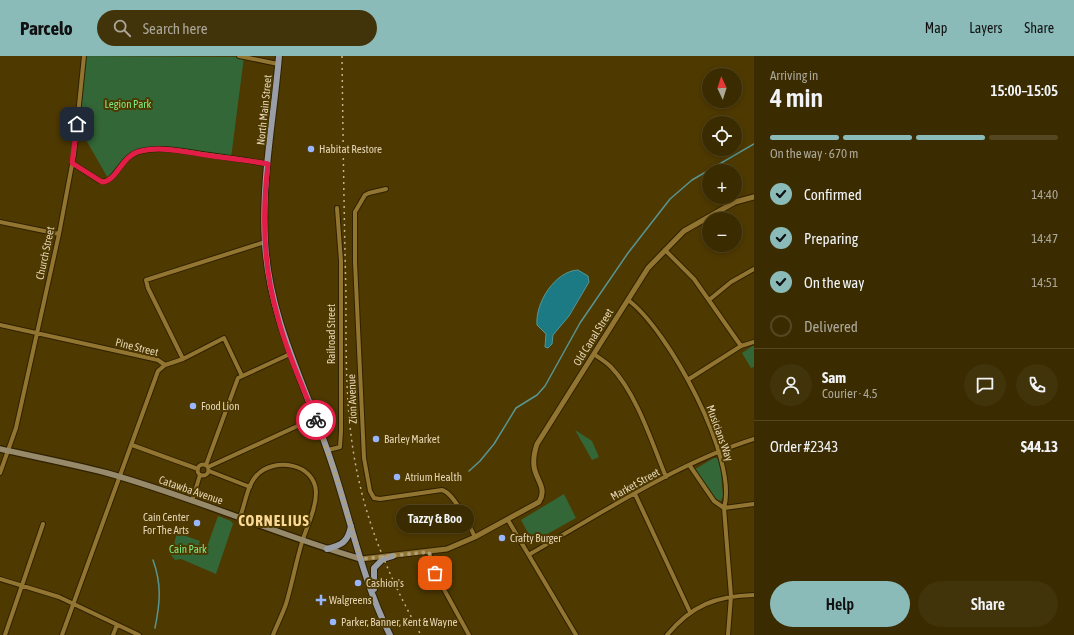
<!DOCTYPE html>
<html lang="en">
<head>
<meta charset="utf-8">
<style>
	:root { --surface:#3a2b00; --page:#41330a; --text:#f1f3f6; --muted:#aba799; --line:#544722; --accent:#8bbbb9 }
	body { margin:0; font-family:"Asap Condensed",sans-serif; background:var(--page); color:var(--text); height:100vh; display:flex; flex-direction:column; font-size:15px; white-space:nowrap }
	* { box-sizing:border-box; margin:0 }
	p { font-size:13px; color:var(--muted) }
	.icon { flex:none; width:22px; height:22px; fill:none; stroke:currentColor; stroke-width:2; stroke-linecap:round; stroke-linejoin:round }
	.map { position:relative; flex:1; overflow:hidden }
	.side { display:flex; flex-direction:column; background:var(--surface); width:320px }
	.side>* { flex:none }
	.needle { width:26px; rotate:356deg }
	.controls { position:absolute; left:702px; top:12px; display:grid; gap:8px }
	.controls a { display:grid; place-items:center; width:40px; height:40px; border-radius:50%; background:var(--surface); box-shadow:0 2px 6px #0003,0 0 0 1px var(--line); font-size:20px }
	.pin { position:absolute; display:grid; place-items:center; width:34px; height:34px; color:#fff; margin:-17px; border-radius:8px; box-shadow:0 2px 6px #0006 }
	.courier { position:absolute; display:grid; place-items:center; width:40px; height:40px; margin:-20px; border:3px solid #e11d48; border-radius:50%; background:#fff; color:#222; box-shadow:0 1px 5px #0007 }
	.bubble { position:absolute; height:28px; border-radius:14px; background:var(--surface); box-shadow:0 2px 6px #0003,0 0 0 1px var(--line); font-size:13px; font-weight:600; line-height:28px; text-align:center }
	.head em { font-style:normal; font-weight:600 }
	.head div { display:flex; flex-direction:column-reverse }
	.head { display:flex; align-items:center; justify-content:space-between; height:68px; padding:0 16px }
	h1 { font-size:26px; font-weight:600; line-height:30px }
	.bar { display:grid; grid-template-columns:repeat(4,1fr); gap:6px 4px; align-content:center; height:48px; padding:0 16px }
	.bar i { height:5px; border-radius:3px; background:var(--line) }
	.bar .on { background:var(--accent) }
	.bar p { grid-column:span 4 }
	.line { display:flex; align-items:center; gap:10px; padding:0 16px; border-top:1px solid var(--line) }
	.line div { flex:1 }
	.round { display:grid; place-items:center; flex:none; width:42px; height:42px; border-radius:21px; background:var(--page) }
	ol { padding:0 16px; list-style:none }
	li { display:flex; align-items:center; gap:12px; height:44px }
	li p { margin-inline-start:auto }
	li .icon { padding:4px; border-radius:50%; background:var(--accent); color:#111; stroke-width:4 }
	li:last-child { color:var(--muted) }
	li i { width:22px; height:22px; border:2px solid var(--line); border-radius:50% }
	.primary-button { display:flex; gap:8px; margin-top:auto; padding:8px 16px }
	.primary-button a { flex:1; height:46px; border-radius:24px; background:var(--accent); color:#111; font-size:16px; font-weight:600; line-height:46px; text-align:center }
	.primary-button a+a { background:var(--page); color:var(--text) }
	header { display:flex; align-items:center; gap:24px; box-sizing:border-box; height:56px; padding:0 20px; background:var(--accent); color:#111 }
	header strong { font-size:19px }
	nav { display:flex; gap:22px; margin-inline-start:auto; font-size:14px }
	.search { width:280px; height:36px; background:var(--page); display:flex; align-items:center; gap:10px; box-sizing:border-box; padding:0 14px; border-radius:22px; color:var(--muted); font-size:15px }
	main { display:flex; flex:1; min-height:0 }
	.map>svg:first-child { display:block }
	.green { fill:#336737 }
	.water { fill:#1c7a84; stroke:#589593 }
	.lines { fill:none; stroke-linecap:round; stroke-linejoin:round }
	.stream { stroke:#589593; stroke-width:1.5 }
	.minor-casing { stroke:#302100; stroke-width:6 }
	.tertiary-casing { stroke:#302100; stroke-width:7 }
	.secondary-casing { stroke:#302100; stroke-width:8 }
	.primary-casing { stroke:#302100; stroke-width:8 }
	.minor { stroke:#927530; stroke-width:4 }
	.tertiary { stroke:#927530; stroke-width:5 }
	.secondary { stroke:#968a6b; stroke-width:5.5 }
	.primary { stroke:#9a9ea6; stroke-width:6 }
	.rail { stroke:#c4b38e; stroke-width:1.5; stroke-dasharray:2 4; stroke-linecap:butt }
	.done { stroke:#b09e76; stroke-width:4; stroke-dasharray:0 7.2 }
	.route { stroke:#e11d48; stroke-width:5 }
	.poi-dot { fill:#97b6fd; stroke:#4e3900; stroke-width:1.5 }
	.labels { text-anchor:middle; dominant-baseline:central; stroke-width:4; stroke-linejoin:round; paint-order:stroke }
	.park-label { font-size:11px; fill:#7dea86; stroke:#4e3900 }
	.street-label { font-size:11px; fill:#e5d5b5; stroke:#4e3900 }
	.poi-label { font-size:11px; fill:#e5d5b5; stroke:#4e3900; text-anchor:start }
	.district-label { font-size:15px; font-weight:bold; letter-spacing:1px; fill:#fada95; stroke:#4e3900 }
</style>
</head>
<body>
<header>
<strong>Parcelo</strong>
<div class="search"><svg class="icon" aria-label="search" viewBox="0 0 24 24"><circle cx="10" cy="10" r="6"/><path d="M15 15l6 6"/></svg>Search here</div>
<nav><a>Map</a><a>Layers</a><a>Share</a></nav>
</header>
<main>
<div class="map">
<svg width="754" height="579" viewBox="0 0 754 579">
	<rect width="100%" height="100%" fill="#4e3900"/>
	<path class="green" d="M84,0L244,1L231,102L171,94L135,96L109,124L78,70Z
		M754,289V311L751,312L742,297Z
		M575,374L592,385L599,401L592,404Z
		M714,402H717L720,406L723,440L721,445L716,443L695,413Z
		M564,438L576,462L533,486L521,464Z
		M218,460L231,465L233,468L216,518L181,503L175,504L171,499L177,477L200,485L199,488L207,491Z"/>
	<path class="water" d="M578,214L588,220L589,226L569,260L553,279L552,288L548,292L545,291L546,278L537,269C535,247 555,215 578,214Z"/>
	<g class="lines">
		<path class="stream" d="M469,415L480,405L494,388L516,352L537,339L545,330L580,267L628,197L670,143L692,124L754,88
			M153,504C162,529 160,547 155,572"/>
		<g class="minor-casing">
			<path id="minor" d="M239,0L278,8
				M72,107L100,125C115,130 120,99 141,95C160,90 183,95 202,98C224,101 246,104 268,108
				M386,133L369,137L365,139L355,156V206L364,402L370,435L374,442L380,443L442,434C454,437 469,469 475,481
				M0,166L59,178
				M665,194L694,223L741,290
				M628,244C668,273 739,404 724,452L731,540L728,579
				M709,244L731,226L754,213
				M0,269L158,304L165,309L183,303L224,282L242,320
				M594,298C599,302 606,306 611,311C637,338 652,387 666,421
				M183,303L148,232L146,224L265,186
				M689,323L741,290L754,286
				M132,389L198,413
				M328,394L340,391L341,375V205L337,152
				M197.5 414a5.5 5.5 0 1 1 11 0a5.5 5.5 0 1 1-11 0Z
				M206,409L238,322L290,298
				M690,410L714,445L724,452L754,448
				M208,411L315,362
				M209,415L250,431
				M0,417L16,372L59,178L74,98L84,0
				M635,438L690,556
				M192,445L200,419
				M240,461C245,449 247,429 257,419C274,401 315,407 316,436C316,453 307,470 302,486C296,506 292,528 286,548C282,559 277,569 273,579
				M508,464L576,579
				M429,496L435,517L469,579
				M530,498C600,458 677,407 754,383
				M0,523L59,541L139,579
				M5,579L43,468
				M62,579L158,315L165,309
				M113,579L117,569
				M667,579C692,549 716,540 754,539"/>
		</g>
		<g class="tertiary-casing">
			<path id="tertiary" d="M361,503L447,493L475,481L539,446C548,432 535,423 534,410C533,402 535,394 537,388L648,212L684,175L735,146L754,141"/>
		</g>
		<g class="secondary-casing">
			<path id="secondary" d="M0,393C36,401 72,408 107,417C193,441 275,478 361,503"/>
		</g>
		<g class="primary-casing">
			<path id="primary" d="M279,0C274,61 261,126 265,186C269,263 306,330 330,402C350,460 362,524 390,579
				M327,493C342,489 348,486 351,470
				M374,533V512L383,503L393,500"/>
		</g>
		<use href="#minor" class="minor"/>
		<use href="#tertiary" class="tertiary"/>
		<use href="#secondary" class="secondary"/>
		<use href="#primary" class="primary"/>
		<path class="rail" d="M342,0C343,80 344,159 346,239C346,301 345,365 359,425C371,480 394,530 421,579"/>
	</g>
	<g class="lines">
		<path class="done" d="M316,364L340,431L361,503L429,496L435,517"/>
		<path class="route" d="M77,68L72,107L102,126C117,126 121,99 141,95C161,90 185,96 205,99C226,102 247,104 268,108C262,158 263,209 277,258C286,294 302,329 316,364"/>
	</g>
	<g class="poi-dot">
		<circle cx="311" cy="93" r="4"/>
		<circle cx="193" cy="350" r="4"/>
		<circle cx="376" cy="383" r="4"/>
		<circle cx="397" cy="421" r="4"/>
		<circle cx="197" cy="467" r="4"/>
		<circle cx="502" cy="482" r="4"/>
		<circle cx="358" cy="527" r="4"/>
		<path d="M319 538h4v4h4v4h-4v4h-4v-4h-4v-4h4z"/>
		<circle cx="333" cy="566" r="4"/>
	</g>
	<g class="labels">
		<g class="park-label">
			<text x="128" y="48">Legion Park</text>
			<text x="188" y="493">Cain Park</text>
		</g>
		<g class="street-label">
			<text transform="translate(264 54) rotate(-84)">North Main Street</text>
			<text transform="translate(45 197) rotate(-78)">Church Street</text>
			<text transform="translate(331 278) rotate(-90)">Railroad Street</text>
			<text transform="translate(593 281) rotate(-58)">Old Canal Street</text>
			<text transform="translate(137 291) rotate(14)">Pine Street</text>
			<text transform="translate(352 343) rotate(-92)">Zion Avenue</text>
			<text transform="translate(720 377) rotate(70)">Musicians Way</text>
			<text transform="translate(635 428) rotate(-29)">Market Street</text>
			<text transform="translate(191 434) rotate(19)">Catawba Avenue</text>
		</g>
		<g class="poi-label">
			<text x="319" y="93">Habitat Restore</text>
			<text x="201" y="350">Food Lion</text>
			<text x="384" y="383">Barley Market</text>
			<text x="405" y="421">Atrium Health</text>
			<text x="189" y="461" text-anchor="end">Cain Center<tspan x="189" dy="13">For The Arts</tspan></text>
			<text x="510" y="482">Crafty Burger</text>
			<text x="366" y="527">Cashion's</text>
			<text x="329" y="544">Walgreens</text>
			<text x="341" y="566">Parker, Banner, Kent &amp; Wayne</text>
		</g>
		<g class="district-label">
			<text x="274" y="464">CORNELIUS</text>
		</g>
	</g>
</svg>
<div class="controls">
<a><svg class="needle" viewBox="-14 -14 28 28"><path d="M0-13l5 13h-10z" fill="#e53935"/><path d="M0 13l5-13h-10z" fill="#aba799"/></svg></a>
<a><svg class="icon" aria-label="locate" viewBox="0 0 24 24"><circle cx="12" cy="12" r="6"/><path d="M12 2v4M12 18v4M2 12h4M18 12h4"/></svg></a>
<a>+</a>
<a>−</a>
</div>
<div class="pin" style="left:435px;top:517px;background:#ea580c"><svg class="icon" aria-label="bag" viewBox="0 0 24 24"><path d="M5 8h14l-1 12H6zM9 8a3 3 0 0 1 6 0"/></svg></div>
<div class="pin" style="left:77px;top:68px;background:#1f2937"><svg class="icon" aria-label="home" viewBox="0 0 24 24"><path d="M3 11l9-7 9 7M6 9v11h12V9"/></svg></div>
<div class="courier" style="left:316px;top:364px"><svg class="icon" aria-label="bike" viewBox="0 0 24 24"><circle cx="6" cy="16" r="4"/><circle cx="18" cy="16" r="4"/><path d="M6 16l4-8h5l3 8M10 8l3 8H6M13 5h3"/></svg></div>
<div class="bubble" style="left:396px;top:449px;width:78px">Tazzy &amp; Boo</div>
</div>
<section class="side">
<div class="head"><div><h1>4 min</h1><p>Arriving in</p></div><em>15:00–15:05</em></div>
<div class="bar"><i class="on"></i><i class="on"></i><i class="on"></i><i></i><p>On the way · 670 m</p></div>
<ol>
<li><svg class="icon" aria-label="check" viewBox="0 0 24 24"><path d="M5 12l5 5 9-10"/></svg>Confirmed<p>14:40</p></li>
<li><svg class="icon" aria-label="check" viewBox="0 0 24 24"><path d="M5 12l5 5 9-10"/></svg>Preparing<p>14:47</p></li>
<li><svg class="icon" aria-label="check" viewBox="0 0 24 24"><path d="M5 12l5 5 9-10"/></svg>On the way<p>14:51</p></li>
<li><i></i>Delivered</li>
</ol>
<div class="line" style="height:72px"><a class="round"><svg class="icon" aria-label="person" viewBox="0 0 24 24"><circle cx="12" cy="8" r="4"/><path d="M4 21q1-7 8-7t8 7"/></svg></a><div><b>Sam</b><p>Courier · 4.5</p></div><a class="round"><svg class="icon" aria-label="chat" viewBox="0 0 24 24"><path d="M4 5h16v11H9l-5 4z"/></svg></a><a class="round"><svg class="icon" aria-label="phone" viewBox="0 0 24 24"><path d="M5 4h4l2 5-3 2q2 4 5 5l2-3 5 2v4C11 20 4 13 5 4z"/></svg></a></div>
<div class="line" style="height:52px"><div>Order #2343</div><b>$44.13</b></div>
<div class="primary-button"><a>Help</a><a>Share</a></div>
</section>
</main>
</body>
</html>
